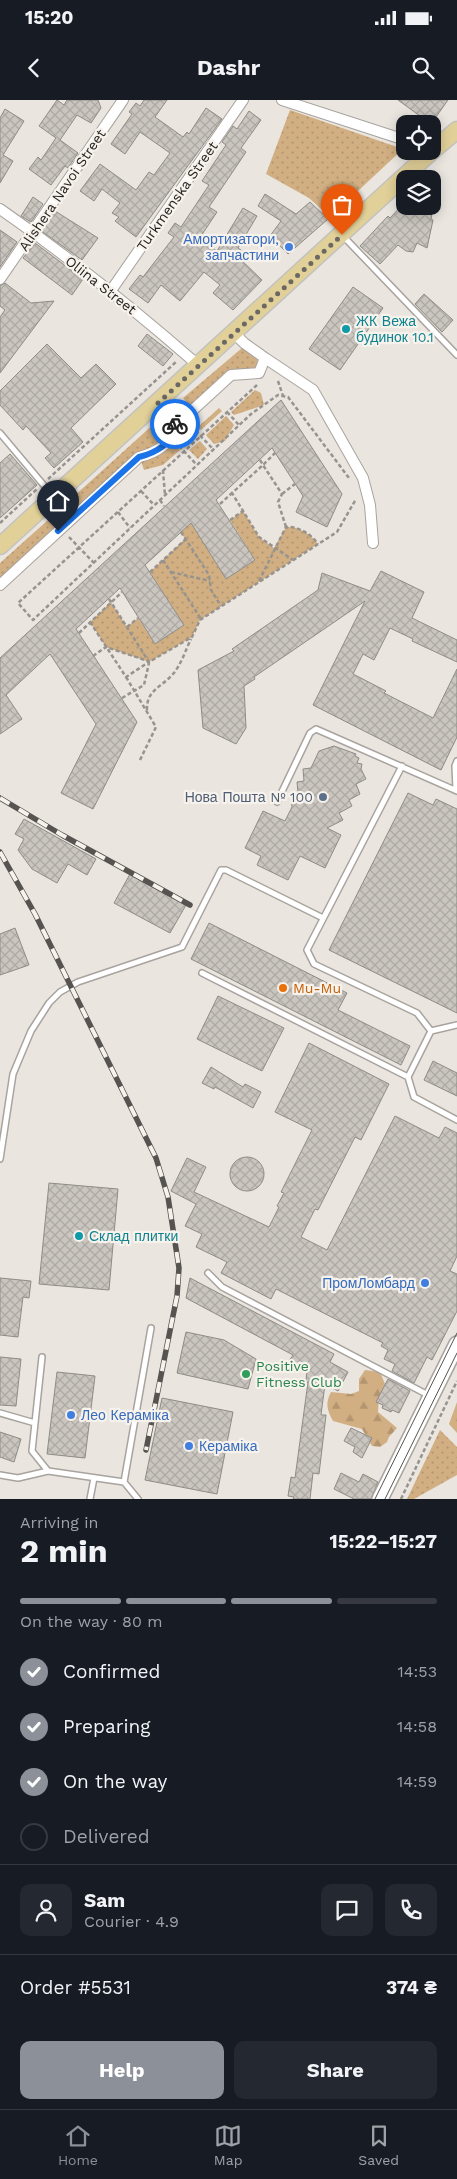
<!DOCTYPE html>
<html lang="en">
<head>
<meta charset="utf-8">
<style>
	:root { --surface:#171b24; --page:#242831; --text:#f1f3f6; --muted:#9ea1a6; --line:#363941; --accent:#8c9099 }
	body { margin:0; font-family:"Work Sans",sans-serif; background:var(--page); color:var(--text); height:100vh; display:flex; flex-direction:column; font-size:19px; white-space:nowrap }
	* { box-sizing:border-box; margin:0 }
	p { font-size:16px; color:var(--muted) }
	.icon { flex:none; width:28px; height:28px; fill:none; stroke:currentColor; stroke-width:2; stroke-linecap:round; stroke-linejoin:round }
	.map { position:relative; height:1399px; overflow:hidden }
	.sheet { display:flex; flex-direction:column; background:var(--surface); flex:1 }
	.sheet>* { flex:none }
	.tools { position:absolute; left:396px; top:15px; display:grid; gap:10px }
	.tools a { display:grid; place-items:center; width:45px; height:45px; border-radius:10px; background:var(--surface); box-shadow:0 2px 12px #0003; font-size:25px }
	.pin { position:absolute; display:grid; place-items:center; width:42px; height:42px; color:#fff; margin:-51px -21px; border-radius:50% 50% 50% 0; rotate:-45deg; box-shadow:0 0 5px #0007 }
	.pin .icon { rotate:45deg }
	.courier { position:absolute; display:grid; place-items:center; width:50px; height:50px; margin:-25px; border:4px solid #1a73e8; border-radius:50%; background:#fff; color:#222; box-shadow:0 1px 6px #0007 }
	.summary em { font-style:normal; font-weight:700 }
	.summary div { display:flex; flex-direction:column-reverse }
	.summary { display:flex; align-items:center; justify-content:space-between; height:85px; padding:0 20px }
	h1 { font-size:32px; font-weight:700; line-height:38px }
	.bar { display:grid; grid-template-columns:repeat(4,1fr); gap:8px 5px; align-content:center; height:60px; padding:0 20px }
	.bar i { height:6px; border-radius:4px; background:var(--line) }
	.bar .on { background:var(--accent) }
	.bar p { grid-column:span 4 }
	.line { display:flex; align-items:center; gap:12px; padding:0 20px; border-top:1px solid var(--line) }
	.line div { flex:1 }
	.round { display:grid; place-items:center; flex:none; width:52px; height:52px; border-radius:10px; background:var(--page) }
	ol { padding:0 20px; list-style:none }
	li { display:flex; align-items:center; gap:15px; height:55px }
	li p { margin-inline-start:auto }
	li .icon { padding:5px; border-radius:50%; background:var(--accent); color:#fff; stroke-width:4 }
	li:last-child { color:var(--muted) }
	li i { width:28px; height:28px; border:2px solid var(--line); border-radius:50% }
	.cta { display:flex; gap:10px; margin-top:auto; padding:10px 20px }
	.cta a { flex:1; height:58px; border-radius:10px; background:var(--accent); color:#fff; font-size:20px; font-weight:700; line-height:58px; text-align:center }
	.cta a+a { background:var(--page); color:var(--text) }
	.status { display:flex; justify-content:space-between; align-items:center; height:35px; padding:0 25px; background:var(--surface); direction:ltr }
	.status svg { height:14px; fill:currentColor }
	header { display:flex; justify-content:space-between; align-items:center; height:65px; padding:0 20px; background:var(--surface); font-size:22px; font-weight:700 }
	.tabs { display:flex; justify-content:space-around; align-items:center; height:70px; border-top:1px solid var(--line); background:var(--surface); font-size:14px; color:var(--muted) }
	.tabs a { display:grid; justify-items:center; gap:2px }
	.tabs .on { color:var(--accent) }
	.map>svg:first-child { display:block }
	.grass { fill:url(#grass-dots) }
	.forest { fill:url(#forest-firs) }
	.building { fill:url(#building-cross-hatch); stroke:#8f8b85 }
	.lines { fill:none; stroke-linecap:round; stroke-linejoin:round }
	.lane-casing { stroke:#a8a39e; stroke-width:8 }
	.street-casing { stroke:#a8a39e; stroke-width:12 }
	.secondary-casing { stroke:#a8a39e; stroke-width:18 }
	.primary-casing { stroke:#c2c2c1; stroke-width:19 }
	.path { stroke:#97938f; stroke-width:2.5; stroke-dasharray:4 2.5; stroke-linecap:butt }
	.lane { stroke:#fff; stroke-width:5 }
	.street { stroke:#fff; stroke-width:10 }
	.secondary { stroke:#fff; stroke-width:15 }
	.primary { stroke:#e1d098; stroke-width:16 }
	.tram { stroke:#565350; stroke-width:1 }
	.rail-casing { stroke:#565350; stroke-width:5.5 }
	.rail { stroke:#f7f2ec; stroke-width:4; stroke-dasharray:11; stroke-linecap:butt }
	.done { stroke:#6b6864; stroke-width:5; stroke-dasharray:0 9 }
	.route { stroke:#1a73e8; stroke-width:6 }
	.shop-dot { fill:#3f7fe0; stroke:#f7f2ec; stroke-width:2 }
	.culture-dot { fill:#0f9aa8; stroke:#f7f2ec; stroke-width:2 }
	.service-dot { fill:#5c6f8a; stroke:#f7f2ec; stroke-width:2 }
	.food-dot { fill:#e8710a; stroke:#f7f2ec; stroke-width:2 }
	.leisure-dot { fill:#2e9e5b; stroke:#f7f2ec; stroke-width:2 }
	.labels { text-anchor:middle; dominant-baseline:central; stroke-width:4.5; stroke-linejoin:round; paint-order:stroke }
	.street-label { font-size:14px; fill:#262422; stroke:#f7f2ec }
	.shop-label { font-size:14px; fill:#366cbe; stroke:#f7f2ec; text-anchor:end }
	.culture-label { font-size:14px; fill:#0d838f; stroke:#f7f2ec; text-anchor:start }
	.service-label { font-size:14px; fill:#4e5e75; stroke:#f7f2ec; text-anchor:end }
	.food-label { font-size:14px; fill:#c56008; stroke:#f7f2ec; text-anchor:start }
	.leisure-label { font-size:14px; fill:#27864d; stroke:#f7f2ec; text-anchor:start }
</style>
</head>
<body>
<div class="status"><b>15:20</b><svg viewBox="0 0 49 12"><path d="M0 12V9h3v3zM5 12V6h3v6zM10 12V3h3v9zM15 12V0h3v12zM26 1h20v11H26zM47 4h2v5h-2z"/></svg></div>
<header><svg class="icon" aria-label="back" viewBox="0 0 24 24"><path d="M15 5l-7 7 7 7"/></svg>Dashr<svg class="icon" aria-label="search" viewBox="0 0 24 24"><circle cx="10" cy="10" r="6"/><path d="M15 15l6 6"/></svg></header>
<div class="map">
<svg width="457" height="1399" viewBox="0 0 457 1399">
	<defs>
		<pattern id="grass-dots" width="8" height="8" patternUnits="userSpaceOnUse" patternTransform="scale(1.25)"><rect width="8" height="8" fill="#d1af82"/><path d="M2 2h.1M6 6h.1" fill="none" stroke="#b39670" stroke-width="1.8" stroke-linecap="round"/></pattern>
		<pattern id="forest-firs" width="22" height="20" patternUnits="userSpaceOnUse" patternTransform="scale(1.25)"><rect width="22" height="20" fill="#d1af82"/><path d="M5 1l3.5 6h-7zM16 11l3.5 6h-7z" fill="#b39670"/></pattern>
		<pattern id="building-cross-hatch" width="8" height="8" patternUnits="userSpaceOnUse" patternTransform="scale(1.25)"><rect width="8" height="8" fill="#cac5bf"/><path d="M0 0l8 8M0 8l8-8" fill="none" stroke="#ada9a4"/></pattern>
	</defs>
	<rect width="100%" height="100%" fill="#eae5df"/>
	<path class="grass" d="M290,10L403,49L330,117L309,98L266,74Z
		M242,248C251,254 262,258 257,270H229L190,306L183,298Z
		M255,290L261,293L264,305L234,315L231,312Z
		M219,308L222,311L201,330L198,327Z
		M166,313L176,332L139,357L63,426L52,416Z
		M226,316L234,325L225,341L214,344L206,335Z
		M185,325L192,333V339L185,346L177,338L182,333Z
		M200,341L207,349L198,359L189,350Z
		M172,342L180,350L163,365L144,370L141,361L157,356Z
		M243,411L259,437L274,448L286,427C298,426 311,434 318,444L200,520L192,537L149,562L106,547L90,522L111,502L127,527L138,518L155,544L184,525L150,472L185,439L181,432L191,423L226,479L255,460L230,420Z
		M48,420L58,431L0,485V463Z
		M440,1330L457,1347V1375L414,1399H407Z"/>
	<path class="forest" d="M365,1270L380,1272L385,1284L379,1296L378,1312L397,1328L389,1337L387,1342L380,1347L372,1346L362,1329L333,1321C327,1310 325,1303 331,1292L351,1294L359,1291V1279Z
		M457,1302V1333L449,1324Z"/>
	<path class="building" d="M57,0L64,5L67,0H98L101,8L91,23L77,15L60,40L78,53L68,68L65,66L51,85L29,69L38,57L41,60L56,38L39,26Z
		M144,0H167L155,17L183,37L187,32L189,34L206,8L222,19L136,137L115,121L119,117L112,113L120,103L102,89L94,101L80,91L100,64L136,90L149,72L154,75L170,53L140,32L125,54L111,44L132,14L129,12L136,3L140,6Z
		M398,0H448L431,24Z
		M5,9L24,21L3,55L13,61L0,83V18Z
		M249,11L261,20L241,48L246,52L209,107L217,112L199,139L217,151L243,108L257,116L238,148L241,150L237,156L262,180L233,210L213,193L220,185L204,172L180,201L161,185L148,203L129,189L140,175L143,177L174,137L168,133L175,123L181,127L209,85L202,81L226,45L222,42L233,26L237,29Z
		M265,94L296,114L310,102L328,119L288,154L270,136L281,121L258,106Z
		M33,97L43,104L31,122L21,116Z
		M403,104L405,106H433L431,119L433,120L427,148L417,143L413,152L406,151L398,145L380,164L360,146L388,116L390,118Z
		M55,111L98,138L82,160L43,132L42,129Z
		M0,130L17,142L0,167Z
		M35,143L83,179L72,195L23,158Z
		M5,183L31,203L54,201L0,273V217L5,210L0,206V186Z
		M353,187L383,208L340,270L309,249Z
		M424,194L453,220L442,232L415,204Z
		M147,234L173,254L163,266L138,246Z
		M47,244L81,278L96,264L116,284L71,328L83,342L54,368L45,358L51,353L26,326L23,330L0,305V291Z
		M281,300L342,394L327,427L296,412L303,396L272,348L216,400L255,460L226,479L191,423L145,465L184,525L155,544L120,488L76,529L137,622L93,709L61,693L96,624L50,554L6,595L22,619L0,634V558Z
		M10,354L37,385L0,418V363Z
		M381,471L424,492L412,518L457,540V562L412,541L413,539L390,528L374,560L363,554L353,574L386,591L384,593L433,618L457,569V637L441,670L313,605L365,501L254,577L255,579L244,586L246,628L236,644L203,628L198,570L234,551L232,549L318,490L322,473L370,491Z
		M334,646L356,654L355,656L359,658L357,663L362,664L361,669L366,679L356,684L360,694L349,700L352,706L339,713L343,720L327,728L341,735L325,768L300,756L288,780L257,765L261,756L245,748L263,711L285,721L292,707L291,694L298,693L297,682L304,681L303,669L311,668L319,651Z
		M408,693L433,705L436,699L457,709V913L329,850Z
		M24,719L96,759L87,775L68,764L57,783L32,769L18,750L24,739L15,734Z
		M130,774L186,805L170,833L114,803Z
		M209,823L347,893L338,910L410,946L401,965L191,859Z
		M15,828L29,865L0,875V834Z
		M218,896L284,928L262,971L197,939Z
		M309,943L389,984L361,1040L355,1037L318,1110L315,1109L301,1137L327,1150L395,1016L439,1038L445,1027L457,1033V1156L450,1171L457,1174V1211L432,1260L427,1257L414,1283L392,1271L395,1264L384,1259L388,1250L381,1246L383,1243L276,1189L271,1199L221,1173L227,1162L196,1147L202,1134L185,1126L196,1104L171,1091L187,1058L206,1067L194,1092L269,1127L279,1107L277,1106L284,1093L281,1092L312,1030L275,1012Z
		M433,961L457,973V996L424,980Z
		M211,967L243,987L245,984L261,992L253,1008L215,987L214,989L202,983Z
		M230 1074a17 17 0 1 1 34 0a17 17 0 1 1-34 0Z
		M49,1083L118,1089L109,1190L39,1184Z
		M0,1178L31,1181L29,1198L23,1197L18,1237L0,1235Z
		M190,1178L334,1254L330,1262L348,1272L338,1291L325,1284L321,1315H326L319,1374L313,1373L310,1399H293L294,1397L288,1396L291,1377L295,1378L308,1282H306L307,1269L289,1261L293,1255L186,1198Z
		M186,1232L224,1240L256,1259L248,1289L177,1273Z
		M0,1257L21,1259L16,1306L0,1305Z
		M57,1272L95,1276L85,1358L47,1354Z
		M388,1279L410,1291L399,1313L392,1310L391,1312L382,1308L383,1305L376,1302Z
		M162,1298L233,1312L217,1394L145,1380Z
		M351,1328L372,1338L362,1358L353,1352L355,1347L344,1341Z
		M0,1332L21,1339L14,1362L0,1357Z
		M341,1373L359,1382L363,1374L378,1382L371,1399H354L334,1389Z"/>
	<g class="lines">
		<g class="lane-casing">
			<path id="lane" d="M343,136L457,255
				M0,333L52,395
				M402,666L307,850L314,864L417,913L431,931L457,925
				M456,690L455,666L457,661
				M277,702L310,633L316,629L457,691
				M202,873L408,977
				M431,931L408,977L414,997L457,1020
				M0,1059L13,974L31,931L49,903L60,892L78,882L182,847L221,770H226L323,818
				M208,1173L222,1187L430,1296
				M42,1257L32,1351L48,1371L124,1382
				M0,1313L35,1323
				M0,1375L18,1378L48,1371
				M90,1399L94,1378
				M138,1399L124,1382L151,1228"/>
		</g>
		<g class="street-casing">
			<path id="street" d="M282,0L405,40
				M0,109C69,157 135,210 198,265
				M0,179L123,0
				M110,192L243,0
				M265,258L313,290L363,378L370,405L373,443
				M173,321L183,319L231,275L259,273L265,258L244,243L234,233
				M0,485L139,357C156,353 170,344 178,327L158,303"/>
		</g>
		<g class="secondary-casing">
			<path id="secondary" d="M380,1399L457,1244"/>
		</g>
		<g class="primary-casing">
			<path id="primary" d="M432,51L457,30
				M0,446L432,51"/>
		</g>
		<path class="path" d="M278,281L283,296
			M257,285L18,503L33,520L251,314L278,295L288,297L349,378
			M227,312L239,325
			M191,326L213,349
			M179,346L197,365
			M260,360L263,365L275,353
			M163,370L165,396
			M48,379L177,261
			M141,391L154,405
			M282,394L295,384
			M160,400L164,406
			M220,404L232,393
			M118,412L130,428
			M230,420L243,411
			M0,423L37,389
			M286,427L278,402L282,394L263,365L232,393L259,437L293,460
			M181,432L209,475L211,490L221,506
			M69,437L94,463
			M163,460L201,519
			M150,472L186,439
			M171,472L210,481
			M259,481L286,427C298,426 311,434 318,444
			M109,499L149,562L192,537L200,520L337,432L356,399
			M90,522L126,577L149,562
			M127,527L138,518
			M79,533L122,492
			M93,556L106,547L148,561
			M126,577L156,627L140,660
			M122,598L144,585L149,563
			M147,610C146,590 162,587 173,574C181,565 186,549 191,539
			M401,1399L457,1281"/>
		<use href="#lane" class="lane"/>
		<use href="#street" class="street"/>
		<use href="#secondary" class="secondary"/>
		<use href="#primary" class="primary"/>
		<path class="tram" d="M375,1399L457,1233
			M385,1399L457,1253"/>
		<g class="rail-casing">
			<path id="rail" d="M0,698L62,735L190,805
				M0,752L35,814L156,1058L168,1097L179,1168L177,1196L146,1350"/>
		</g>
		<use href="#rail" class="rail"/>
	</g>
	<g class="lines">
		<path class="done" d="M175,324L158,303L342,135"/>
		<path class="route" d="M58,431L139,357C156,353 170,344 178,327L175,324"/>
	</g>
	<g class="shop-dot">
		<circle cx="289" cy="147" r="5"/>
		<circle cx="425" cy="1183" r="5"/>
		<circle cx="71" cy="1315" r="5"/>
		<circle cx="189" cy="1346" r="5"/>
	</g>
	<g class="culture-dot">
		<circle cx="346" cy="229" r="5"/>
		<circle cx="79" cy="1136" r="5"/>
	</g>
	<circle class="service-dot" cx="323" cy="697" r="5"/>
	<circle class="food-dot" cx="283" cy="888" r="5"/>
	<circle class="leisure-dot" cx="246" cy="1274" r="5"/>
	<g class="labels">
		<g class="street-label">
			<text transform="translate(62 90) rotate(-56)">Alishera Navoi Street</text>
			<text transform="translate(177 96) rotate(-55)">Turkmenska Street</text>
			<text transform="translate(101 185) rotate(38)">Oliina Street</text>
		</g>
		<g class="shop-label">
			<text x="279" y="139">Амортизатори,<tspan x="279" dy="16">запчастини</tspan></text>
			<text x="415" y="1183">ПромЛомбард</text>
			<text x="81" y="1315" text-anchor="start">Лео Кераміка</text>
			<text x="199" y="1346" text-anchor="start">Кераміка</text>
		</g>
		<g class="culture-label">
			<text x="356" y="221">ЖК Вежа<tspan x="356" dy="16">будинок 10.1</tspan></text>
			<text x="89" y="1136">Склад плитки</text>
		</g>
		<g class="service-label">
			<text x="313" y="697">Нова Пошта № 100</text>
		</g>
		<g class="food-label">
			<text x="293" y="888">Mu-Mu</text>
		</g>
		<g class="leisure-label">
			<text x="256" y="1266">Positive<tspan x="256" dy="16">Fitness Club</tspan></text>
		</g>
	</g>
</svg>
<div class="tools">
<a><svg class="icon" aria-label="locate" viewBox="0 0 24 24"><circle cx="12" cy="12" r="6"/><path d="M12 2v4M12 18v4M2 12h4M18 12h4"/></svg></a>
<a><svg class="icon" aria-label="layers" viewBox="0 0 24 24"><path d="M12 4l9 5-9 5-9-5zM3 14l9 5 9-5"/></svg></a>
</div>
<div class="pin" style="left:342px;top:135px;background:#ea580c"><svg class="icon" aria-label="bag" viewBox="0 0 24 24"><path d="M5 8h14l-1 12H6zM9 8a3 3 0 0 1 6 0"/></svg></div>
<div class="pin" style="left:58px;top:431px;background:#1f2937"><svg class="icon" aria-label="home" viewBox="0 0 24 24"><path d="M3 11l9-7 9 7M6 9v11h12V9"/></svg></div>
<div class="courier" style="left:175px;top:324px"><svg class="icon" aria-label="bike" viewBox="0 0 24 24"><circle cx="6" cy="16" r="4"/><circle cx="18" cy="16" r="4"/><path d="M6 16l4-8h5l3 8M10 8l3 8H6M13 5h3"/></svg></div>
</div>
<section class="sheet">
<div class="summary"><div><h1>2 min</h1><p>Arriving in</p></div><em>15:22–15:27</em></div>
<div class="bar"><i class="on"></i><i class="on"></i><i class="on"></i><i></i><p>On the way · 80 m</p></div>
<ol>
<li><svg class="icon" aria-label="check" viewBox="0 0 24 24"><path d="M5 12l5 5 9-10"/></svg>Confirmed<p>14:53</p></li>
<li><svg class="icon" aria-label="check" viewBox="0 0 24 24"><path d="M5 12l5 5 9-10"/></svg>Preparing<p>14:58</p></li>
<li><svg class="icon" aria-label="check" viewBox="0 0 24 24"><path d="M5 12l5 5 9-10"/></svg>On the way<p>14:59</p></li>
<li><i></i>Delivered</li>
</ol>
<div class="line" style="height:90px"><a class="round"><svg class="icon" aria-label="person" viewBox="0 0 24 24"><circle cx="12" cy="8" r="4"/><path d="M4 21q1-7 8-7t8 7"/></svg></a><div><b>Sam</b><p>Courier · 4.9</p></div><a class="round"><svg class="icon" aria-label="chat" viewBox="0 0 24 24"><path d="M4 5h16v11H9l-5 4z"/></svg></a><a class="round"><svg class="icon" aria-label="phone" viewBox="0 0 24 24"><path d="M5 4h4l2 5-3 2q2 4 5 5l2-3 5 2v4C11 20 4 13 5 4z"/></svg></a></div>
<div class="line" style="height:65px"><div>Order #5531</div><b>374 ₴</b></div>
<div class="cta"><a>Help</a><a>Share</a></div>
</section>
<nav class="tabs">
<a class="on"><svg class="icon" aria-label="home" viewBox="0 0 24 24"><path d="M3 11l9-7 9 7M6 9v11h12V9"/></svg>Home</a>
<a><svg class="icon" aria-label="map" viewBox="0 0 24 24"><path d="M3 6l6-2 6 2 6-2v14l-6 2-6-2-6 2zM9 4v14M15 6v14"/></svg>Map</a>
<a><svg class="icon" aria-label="saved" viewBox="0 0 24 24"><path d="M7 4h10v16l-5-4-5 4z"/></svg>Saved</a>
</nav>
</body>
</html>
